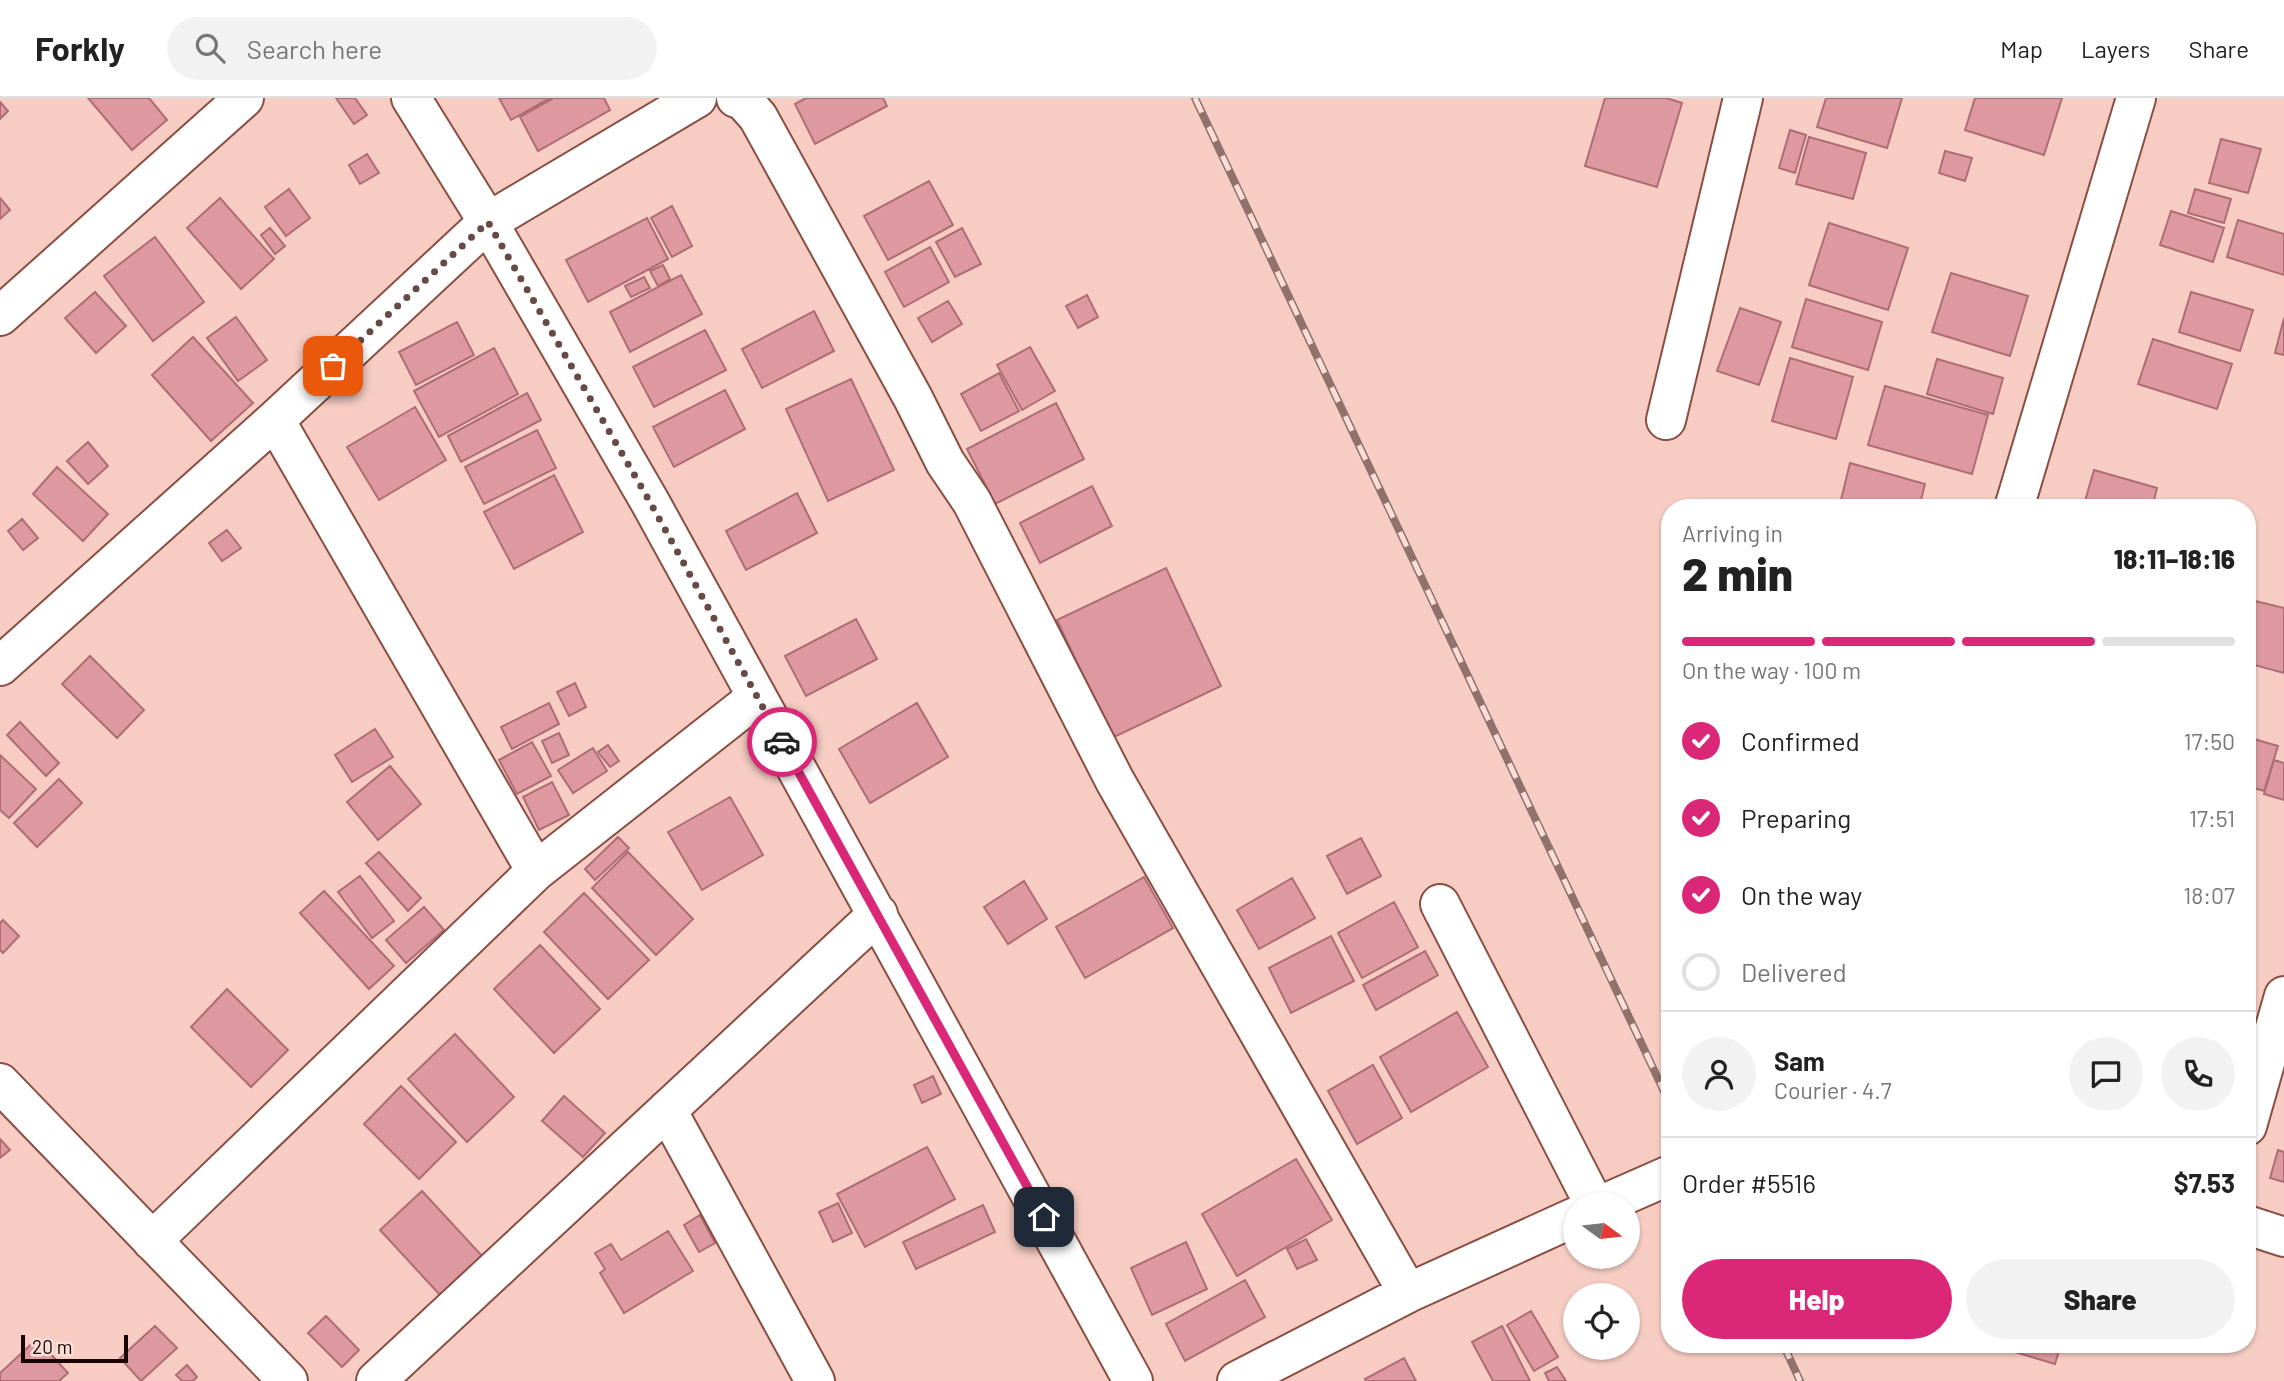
<!DOCTYPE html>
<html lang="en">
<head>
<meta charset="utf-8">
<style>
	:root { --surface:#fff; --page:#f2f2f2; --text:#222; --muted:#767676; --line:#e0e0e0; --accent:#db2777 }
	body { margin:0; font-family:Barlow,sans-serif; background:var(--page); color:var(--text); height:100vh; display:flex; flex-direction:column; font-size:26px; white-space:nowrap }
	* { box-sizing:border-box; margin:0 }
	p { font-size:23px; color:var(--muted) }
	.icon { flex:none; width:38px; height:38px; fill:none; stroke:currentColor; stroke-width:2; stroke-linecap:round; stroke-linejoin:round }
	.map { position:relative; flex:1; overflow:hidden }
	.side { position:absolute; left:1661px; top:401px; width:595px; height:854px; display:flex; flex-direction:column; background:var(--surface); border-radius:28px; box-shadow:0 2px 5px #0004 }
	.side>* { flex:none }
	.needle { width:46px; rotate:105deg }
	.fabs { position:absolute; left:1563px; top:1094px; display:grid; gap:14px }
	.fabs a { display:grid; place-items:center; width:77px; height:77px; border-radius:50%; background:var(--surface); box-shadow:0 2px 5px #0004; font-size:35px }
	.scale { position:absolute; left:21px; bottom:18px; width:107px; box-sizing:border-box; padding-left:7px; border:4px solid #190402; border-top:0; font-size:19px; line-height:24px; white-space:nowrap; color:#190402; -webkit-text-stroke:5px #fbded7; paint-order:stroke }
	.pin { position:absolute; display:grid; place-items:center; width:60px; height:60px; color:#fff; margin:-30px; border-radius:14px; box-shadow:0 4px 10px #0006 }
	.courier { position:absolute; display:grid; place-items:center; width:70px; height:70px; margin:-35px; border:5px solid #db2777; border-radius:50%; background:#fff; color:#222; box-shadow:0 2px 9px #0007 }
	.summary em { font-style:normal; font-weight:800 }
	.summary div { display:flex; flex-direction:column-reverse }
	.summary { display:flex; align-items:center; justify-content:space-between; height:119px; padding:0 21px }
	h1 { font-size:46px; font-weight:800; line-height:52px }
	.bar { display:grid; grid-template-columns:repeat(4,1fr); gap:10px 7px; align-content:center; height:84px; padding:0 21px }
	.bar i { height:9px; border-radius:5px; background:var(--line) }
	.bar .current { background:var(--accent) }
	.bar p { grid-column:span 4 }
	.line { display:flex; align-items:center; gap:18px; padding:0 21px; border-top:2px solid var(--line) }
	.line div { flex:1 }
	.round { display:grid; place-items:center; flex:none; width:74px; height:74px; border-radius:37px; background:var(--page) }
	ol { padding:0 21px; list-style:none }
	li { display:flex; align-items:center; gap:21px; height:77px }
	li p { margin-inline-start:auto }
	li .icon { padding:7px; border-radius:50%; background:var(--accent); color:#fff; stroke-width:4 }
	li:last-child { color:var(--muted) }
	li i { width:38px; height:38px; border:4px solid var(--line); border-radius:50% }
	.button { display:flex; gap:14px; margin-top:auto; padding:14px 21px }
	.button a { flex:1; height:80px; border-radius:42px; background:var(--accent); color:#fff; font-size:28px; font-weight:800; line-height:80px; text-align:center }
	.button a+a { background:var(--page); color:var(--text) }
	header { display:flex; align-items:center; gap:42px; box-sizing:border-box; height:98px; padding:0 35px; background:var(--surface); border-bottom:2px solid var(--line) }
	header strong { font-size:33px }
	nav { display:flex; gap:38px; margin-inline-start:auto; font-size:24px }
	.search { width:490px; height:63px; background:var(--page); display:flex; align-items:center; gap:18px; box-sizing:border-box; padding:0 24px; border-radius:38px; color:var(--muted); font-size:26px }
	.map>svg:first-child { display:block }
	.building { fill:#de99a0; stroke:#ae6d74; stroke-width:2 }
	.lines { fill:none; stroke-linecap:round; stroke-linejoin:round }
	.minor-casing { stroke:#8a4e42; stroke-width:42 }
	.minor { stroke:#fff; stroke-width:38 }
	.rail-casing { stroke:#91716b; stroke-width:8 }
	.rail { stroke:#fbded7; stroke-width:5; stroke-dasharray:16; stroke-linecap:butt }
	.done { stroke:#674a46; stroke-width:7; stroke-dasharray:0 12.6 }
	.route { stroke:#db2777; stroke-width:9 }
</style>
</head>
<body>
<header>
<strong>Forkly</strong>
<div class="search"><svg class="icon" aria-label="search" viewBox="0 0 24 24"><circle cx="10" cy="10" r="6"/><path d="M15 15l6 6"/></svg>Search here</div>
<nav><a>Map</a><a>Layers</a><a>Share</a></nav>
</header>
<div class="map">
<svg width="2284" height="1283" viewBox="0 0 2284 1283">
	<rect width="100%" height="100%" fill="#f7cdc3"/>
	<path class="building" d="M88,0H149L167,22L132,52Z
		M336,0H355L367,17L354,26Z
		M499,0H550L511,22Z
		M554,0H604L610,12L538,53L520,19Z
		M806,0H883L887,8L815,46L795,6Z
		M1605,0H1666L1682,5L1657,89L1585,68Z
		M1826,0H1902L1887,50L1817,29Z
		M1975,0H2062L2044,57L1965,32Z
		M0,4L8,13L0,21Z
		M1790,32L1806,37L1795,75L1779,70Z
		M1809,39L1866,55L1853,101L1796,86Z
		M2221,41L2261,51L2248,95L2209,85Z
		M1945,53L1972,60L1965,83L1939,75Z
		M367,56L379,75L360,86L349,67Z
		M929,83L953,127L888,162L864,118Z
		M289,91L310,120L286,138L265,109Z
		M2195,91L2231,101L2224,125L2188,115Z
		M0,100L10,112L0,121Z
		M220,100L274,161L241,191L187,130Z
		M672,108L692,148L672,159L651,120Z
		M2171,113L2224,130L2213,164L2160,147Z
		M647,120L668,161L588,204L566,162Z
		M2238,122L2284,136V177L2227,159Z
		M1829,125L1908,150L1888,212L1809,187Z
		M270,130L285,148L275,156L261,137Z
		M962,130L981,166L955,179L936,144Z
		M155,139L204,204L153,243L104,178Z
		M930,149L949,184L904,209L885,174Z
		M663,167L670,181L658,188L650,173Z
		M1951,175L2028,198L2010,258L1932,234Z
		M681,177L702,216L630,254L610,214Z
		M644,179L650,190L631,199L625,188Z
		M95,194L126,228L96,255L65,220Z
		M2191,194L2253,212L2240,253L2179,234Z
		M1087,197L1098,219L1078,230L1066,208Z
		M1806,201L1882,224L1868,272L1792,249Z
		M948,203L962,226L932,244L918,220Z
		M1740,210L1781,224L1759,287L1717,273Z
		M814,213L834,253L762,290L742,251Z
		M236,219L267,262L238,283L207,240Z
		M2284,220V257L2275,255Z
		M457,224L474,257L416,287L399,254Z
		M705,232L726,272L654,309L633,269Z
		M193,239L253,305L211,343L152,277Z
		M2153,241L2232,266L2217,311L2138,286Z
		M1030,249L1055,293L1022,312L997,267Z
		M494,250L518,296L439,339L414,293Z
		M1790,260L1853,279L1836,341L1772,323Z
		M1937,261L2003,280L1993,316L1927,296Z
		M999,275L1019,313L981,333L961,296Z
		M851,281L894,372L828,403L786,311Z
		M1885,288L1988,317L1972,376L1868,347Z
		M725,292L745,331L674,369L653,329Z
		M527,295L541,322L461,364L448,338Z
		M1056,305L1084,361L995,406L967,351Z
		M415,309L446,362L379,402L347,349Z
		M537,332L556,370L484,406L465,369Z
		M88,344L108,368L88,386L67,363Z
		M1850,365L1925,386L1919,410H1839Z
		M57,369L108,416L83,443L33,396Z
		M2094,372L2157,390L2152,410H2083Z
		M554,377L583,434L514,471L484,414Z
		M1092,388L1112,428L1040,465L1020,425Z
		M797,395L817,435L746,472L726,433Z
		M22,421L38,440L23,452L8,433Z
		M227,432L241,450L222,463L209,445Z
		M1166,470L1221,588L1112,640L1057,522Z
		M2247,501L2284,510V575L2247,565Z
		M856,521L877,561L806,598L785,558Z
		M90,558L144,612L117,640L62,586Z
		M575,585L586,609L569,618L557,594Z
		M549,605L559,626L512,651L501,629Z
		M917,605L948,659L870,705L839,651Z
		M20,624L59,665L46,678L7,637Z
		M375,631L393,659L352,684L335,657Z
		M559,635L569,657L552,665L542,643Z
		M2247,639L2278,648L2264,693L2247,688Z
		M532,644L551,678L517,696L499,662Z
		M608,647L619,663L610,669L598,654Z
		M593,650L607,673L573,695L558,672Z
		M0,657L36,691L9,720L0,712Z
		M2274,662L2284,665V702L2264,696Z
		M390,668L421,706L378,742L347,704Z
		M59,681L82,705L37,749L14,725Z
		M552,684L569,717L539,732L523,699Z
		M730,699L763,757L702,792L668,734Z
		M618,739L629,750L595,782L585,771Z
		M1361,740L1381,778L1347,796L1327,758Z
		M379,754L421,800L408,813L366,765Z
		M628,754L693,821L656,857L592,790Z
		M360,778L394,823L372,840L338,794Z
		M1144,779L1173,830L1085,880L1056,829Z
		M1292,780L1315,820L1259,851L1237,812Z
		M1024,783L1047,821L1008,846L984,809Z
		M324,793L394,868L369,891L300,815Z
		M584,795L649,862L608,901L544,834Z
		M1394,804L1418,849L1362,880L1338,835Z
		M424,809L444,832L406,865L386,842Z
		M3,822L19,838L3,855L0,852V825Z
		M1331,838L1354,883L1291,915L1269,870Z
		M540,847L600,911L554,955L494,891Z
		M1425,853L1438,877L1376,912L1363,887Z
		M227,891L288,952L251,989L191,929Z
		M1457,914L1488,969L1411,1014L1380,959Z
		M455,936L514,999L467,1044L408,981Z
		M1373,967L1402,1020L1357,1046L1328,993Z
		M933,978L941,996L922,1005L914,987Z
		M401,988L456,1044L419,1081L364,1026Z
		M564,998L605,1035L583,1059L542,1023Z
		M0,1041L10,1052L0,1060Z
		M927,1049L955,1101L865,1149L837,1096Z
		M2278,1052L2284,1054V1084L2270,1080Z
		M1296,1061L1332,1122L1237,1178L1202,1116Z
		M422,1093L482,1158L440,1197L380,1132Z
		M838,1105L852,1135L833,1144L819,1114Z
		M983,1107L995,1134L916,1171L903,1144Z
		M700,1117L715,1145L699,1154L684,1127Z
		M668,1133L693,1173L624,1215L600,1175L605,1171L595,1155L611,1146L621,1162Z
		M1306,1141L1317,1162L1297,1171L1287,1151Z
		M1186,1144L1207,1191L1152,1217L1131,1170Z
		M1245,1182L1265,1219L1185,1263L1166,1226Z
		M1531,1213L1558,1259L1534,1273L1507,1227Z
		M326,1218L359,1252L342,1269L308,1235Z
		M155,1228L177,1250L141,1283L120,1260Z
		M1502,1228L1530,1283H1493L1472,1244Z
		M37,1241L68,1275L59,1283H0V1275Z
		M1988,1246H2061L2055,1266Z
		M1404,1260L1416,1283H1366L1365,1281Z
		M187,1267L197,1279L193,1283H182L176,1277Z
		M1557,1269L1566,1283H1549L1545,1275Z"/>
	<g class="lines">
		<g class="minor-casing">
			<path id="minor" d="M411,0L488,124L650,404L1133,1283
				M736,0L742,1L758,19L913,300L945,364L972,404L1115,683L1408,1195
				M0,218L244,0
				M275,322L536,773
				M1666,322L1743,0
				M2014,410L2136,0
				M0,568L275,322L488,124L697,0
				M1440,806L1594,1106
				M0,985L288,1283
				M667,1012L815,1283
				M2247,1028L2284,898
				M1604,1106L1670,1077
				M2247,1127L2284,1139
				M152,1143L536,773L757,599
				M376,1283L878,816
				M1237,1283L1408,1195L1575,1119"/>
		</g>
		<use href="#minor" class="minor"/>
		<g class="rail-casing">
			<path id="rail" d="M1195,0L1670,1006
				M1783,1246L1800,1283"/>
		</g>
		<use href="#rail" class="rail"/>
	</g>
	<g class="lines">
		<path class="done" d="M333,268L488,124L650,404L782,644"/>
		<path class="route" d="M782,644L1044,1119"/>
	</g>
</svg>
<div class="fabs">
<a><svg class="needle" viewBox="-14 -14 28 28"><path d="M0-13l5 13h-10z" fill="#e53935"/><path d="M0 13l5-13h-10z" fill="#767676"/></svg></a>
<a><svg class="icon" aria-label="locate" viewBox="0 0 24 24"><circle cx="12" cy="12" r="6"/><path d="M12 2v4M12 18v4M2 12h4M18 12h4"/></svg></a>
</div>
<div class="scale">20 m</div>
<div class="pin" style="left:333px;top:268px;background:#ea580c"><svg class="icon" aria-label="bag" viewBox="0 0 24 24"><path d="M5 8h14l-1 12H6zM9 8a3 3 0 0 1 6 0"/></svg></div>
<div class="pin" style="left:1044px;top:1119px;background:#1f2937"><svg class="icon" aria-label="home" viewBox="0 0 24 24"><path d="M3 11l9-7 9 7M6 9v11h12V9"/></svg></div>
<div class="courier" style="left:782px;top:644px"><svg class="icon" aria-label="car" viewBox="0 0 24 24"><path d="M5 17H2v-5l4-1 3-4h7l3 4 3 1v5h-3M9 17h6M6 11h13"/><circle cx="7" cy="17" r="2"/><circle cx="17" cy="17" r="2"/></svg></div>
<section class="side">
<div class="summary"><div><h1>2 min</h1><p>Arriving in</p></div><em>18:11–18:16</em></div>
<div class="bar"><i class="current"></i><i class="current"></i><i class="current"></i><i></i><p>On the way · 100 m</p></div>
<ol>
<li><svg class="icon" aria-label="check" viewBox="0 0 24 24"><path d="M5 12l5 5 9-10"/></svg>Confirmed<p>17:50</p></li>
<li><svg class="icon" aria-label="check" viewBox="0 0 24 24"><path d="M5 12l5 5 9-10"/></svg>Preparing<p>17:51</p></li>
<li><svg class="icon" aria-label="check" viewBox="0 0 24 24"><path d="M5 12l5 5 9-10"/></svg>On the way<p>18:07</p></li>
<li><i></i>Delivered</li>
</ol>
<div class="line" style="height:126px"><a class="round"><svg class="icon" aria-label="person" viewBox="0 0 24 24"><circle cx="12" cy="8" r="4"/><path d="M4 21q1-7 8-7t8 7"/></svg></a><div><b>Sam</b><p>Courier · 4.7</p></div><a class="round"><svg class="icon" aria-label="chat" viewBox="0 0 24 24"><path d="M4 5h16v11H9l-5 4z"/></svg></a><a class="round"><svg class="icon" aria-label="phone" viewBox="0 0 24 24"><path d="M5 4h4l2 5-3 2q2 4 5 5l2-3 5 2v4C11 20 4 13 5 4z"/></svg></a></div>
<div class="line" style="height:91px"><div>Order #5516</div><b>$7.53</b></div>
<div class="button"><a>Help</a><a>Share</a></div>
</section>
</div>
</body>
</html>
